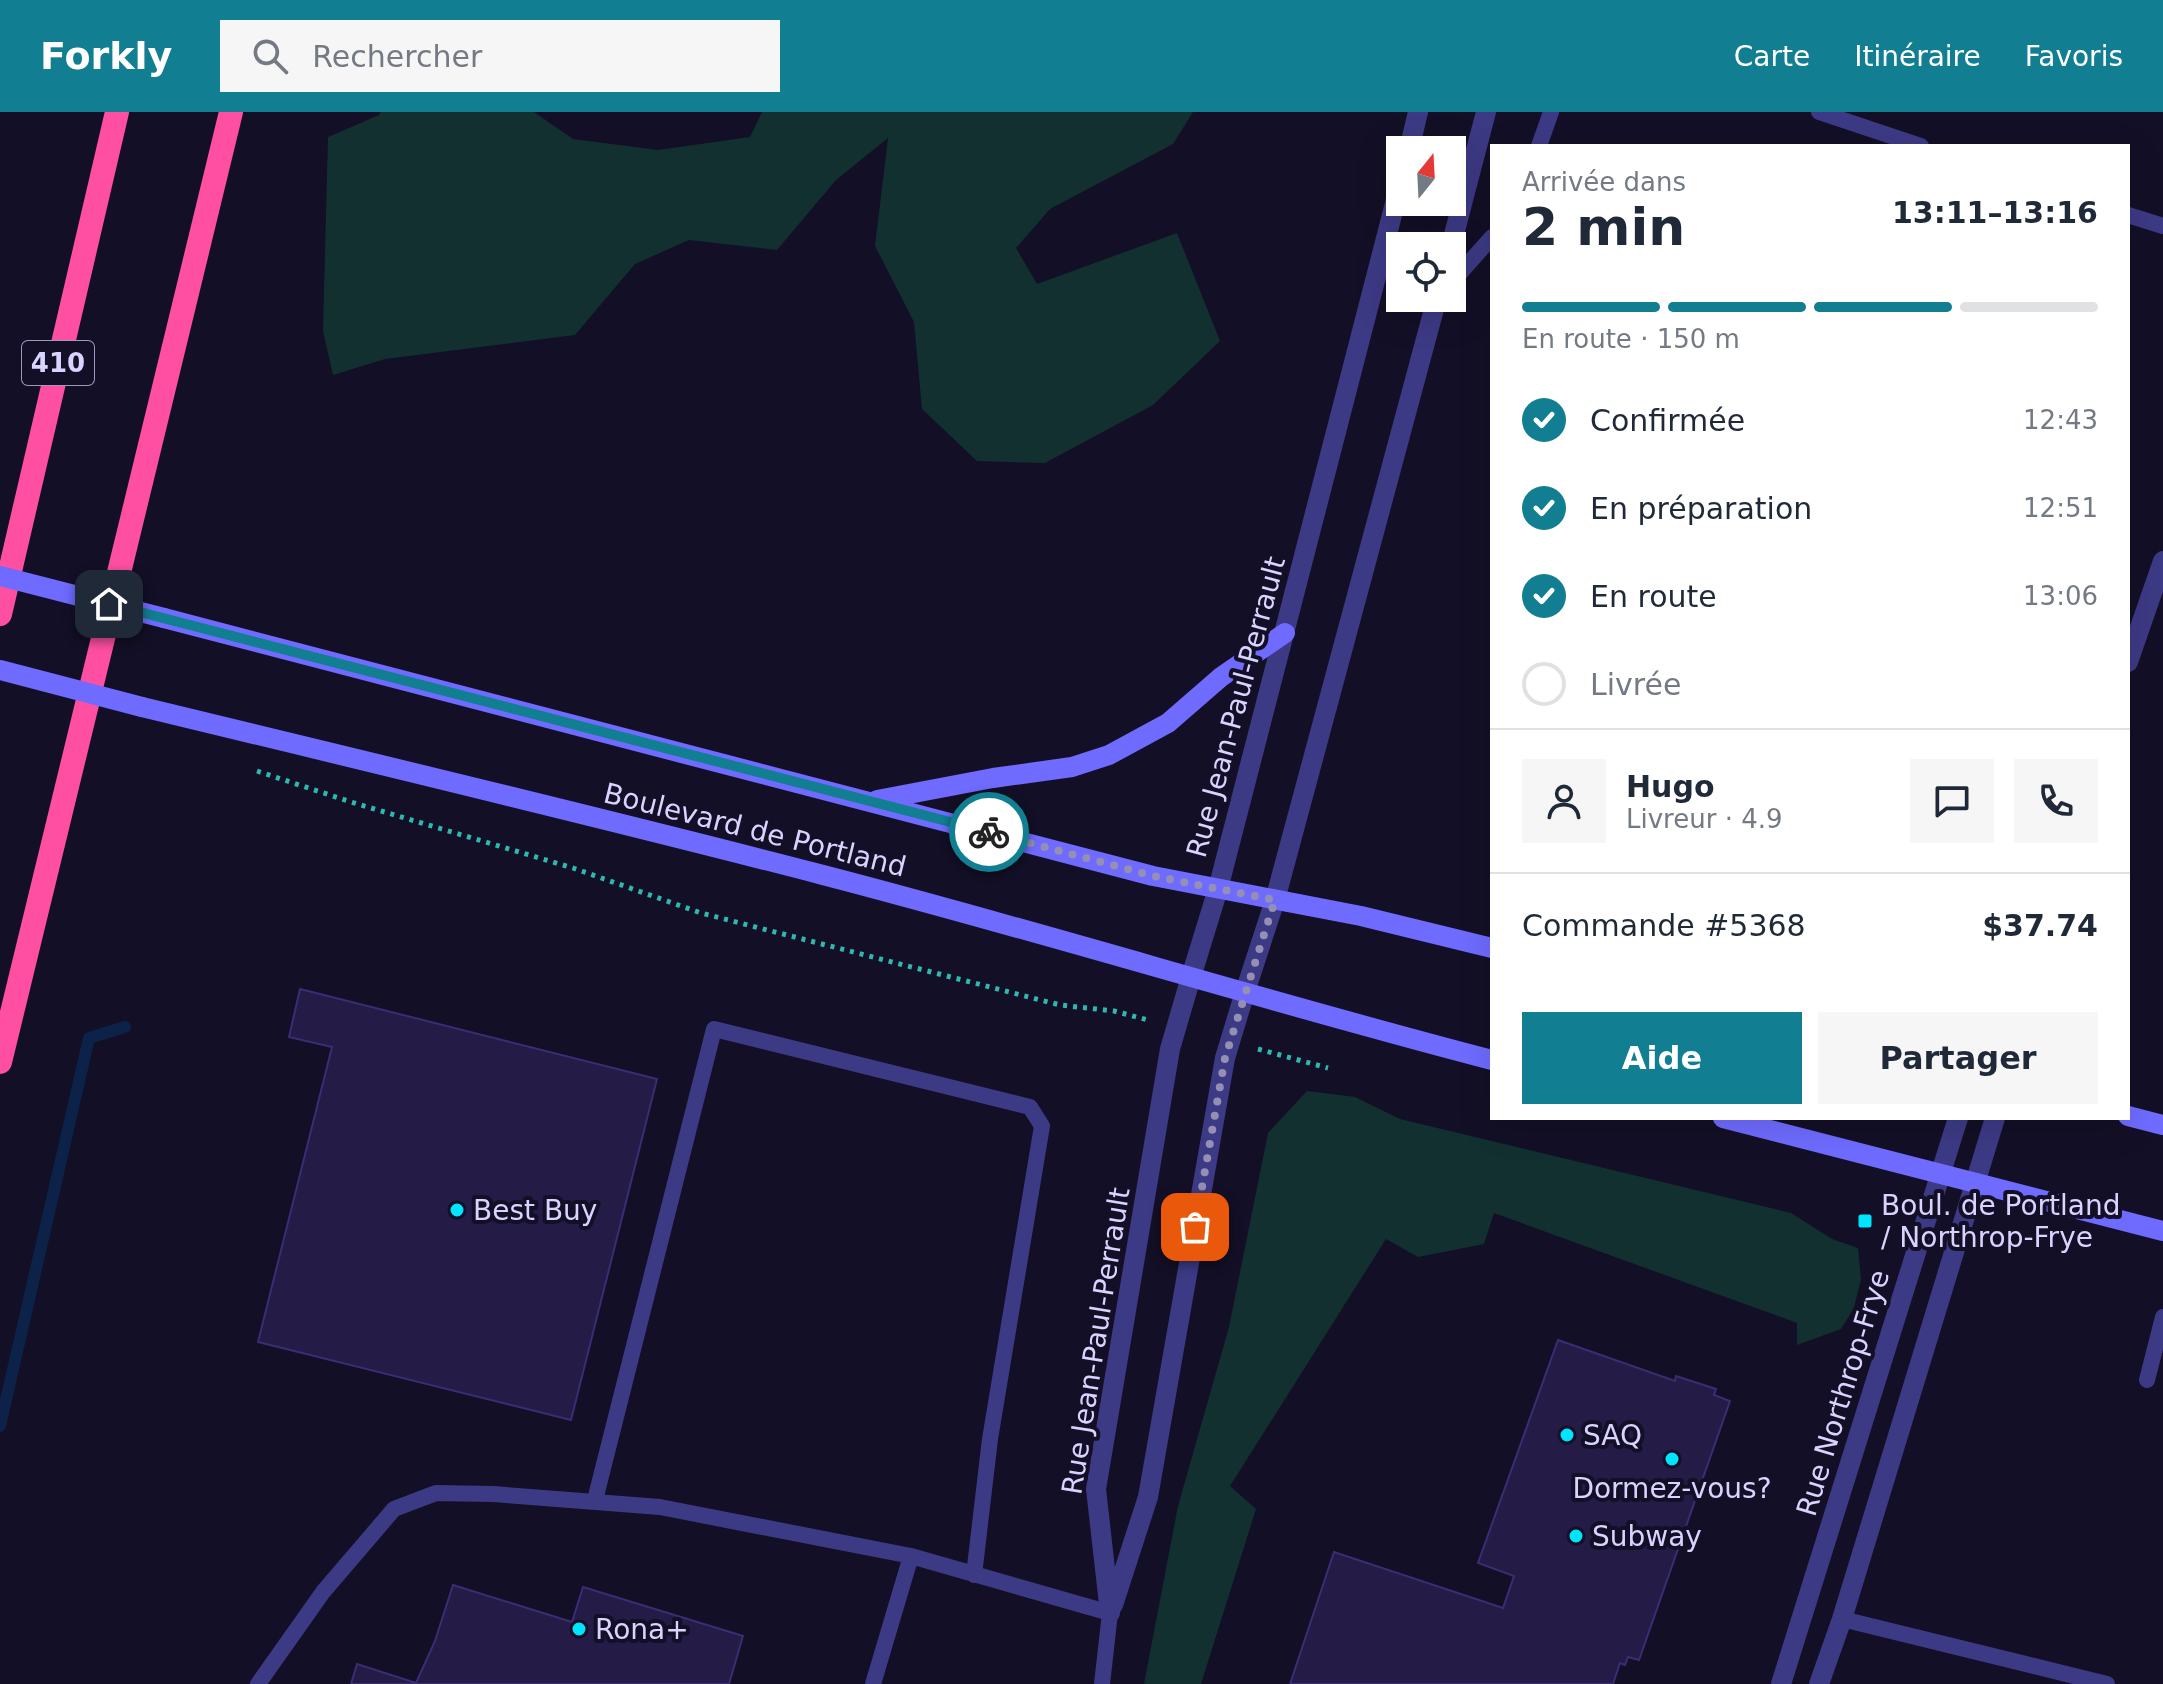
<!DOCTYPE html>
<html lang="fr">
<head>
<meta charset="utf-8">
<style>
	:root { --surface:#fff; --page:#f6f6f7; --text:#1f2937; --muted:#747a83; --line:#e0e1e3; --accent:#117e91 }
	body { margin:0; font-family:"DejaVu Sans",sans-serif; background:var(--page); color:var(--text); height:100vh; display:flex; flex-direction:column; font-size:30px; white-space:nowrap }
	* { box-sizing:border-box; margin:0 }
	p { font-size:26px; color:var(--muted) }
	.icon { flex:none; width:44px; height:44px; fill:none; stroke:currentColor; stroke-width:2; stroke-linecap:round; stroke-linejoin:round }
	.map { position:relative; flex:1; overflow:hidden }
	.side { position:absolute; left:1490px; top:32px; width:640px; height:976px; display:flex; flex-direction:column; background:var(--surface); border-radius:0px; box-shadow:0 8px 32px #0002 }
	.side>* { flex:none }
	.needle { width:52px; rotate:18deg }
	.buttons { position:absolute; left:1386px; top:24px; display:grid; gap:16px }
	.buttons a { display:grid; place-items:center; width:80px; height:80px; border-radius:0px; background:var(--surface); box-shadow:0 8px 32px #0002; font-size:40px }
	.pin { position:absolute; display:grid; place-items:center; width:68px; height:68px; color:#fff; margin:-34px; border-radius:16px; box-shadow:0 4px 12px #0006 }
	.courier { position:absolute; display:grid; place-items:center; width:80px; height:80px; margin:-40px; border:6px solid #117e91; border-radius:50%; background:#fff; color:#222; box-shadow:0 2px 10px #0007 }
	.overview em { font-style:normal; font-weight:700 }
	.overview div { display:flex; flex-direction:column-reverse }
	.overview { display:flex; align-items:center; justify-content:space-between; height:136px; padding:0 32px }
	h1 { font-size:52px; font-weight:700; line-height:60px }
	.bar { display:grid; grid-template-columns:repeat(4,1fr); gap:12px 8px; align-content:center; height:96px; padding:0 32px }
	.bar i { height:10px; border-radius:6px; background:var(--line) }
	.bar .on { background:var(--accent) }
	.bar p { grid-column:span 4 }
	.line { display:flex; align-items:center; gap:20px; padding:0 32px; border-top:2px solid var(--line) }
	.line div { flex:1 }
	.round { display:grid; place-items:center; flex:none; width:84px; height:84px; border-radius:0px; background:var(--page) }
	ol { padding:0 32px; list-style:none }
	li { display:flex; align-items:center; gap:24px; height:88px }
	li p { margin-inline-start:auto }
	li .icon { padding:8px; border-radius:50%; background:var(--accent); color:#fff; stroke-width:4 }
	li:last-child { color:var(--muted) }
	li i { width:44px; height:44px; border:4px solid var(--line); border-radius:50% }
	.action { display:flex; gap:16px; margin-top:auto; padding:16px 32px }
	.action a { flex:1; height:92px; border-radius:0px; background:var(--accent); color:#fff; font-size:32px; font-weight:700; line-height:92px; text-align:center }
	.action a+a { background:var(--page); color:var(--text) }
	header { display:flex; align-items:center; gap:48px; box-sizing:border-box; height:112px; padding:0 40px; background:var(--accent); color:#fff }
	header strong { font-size:38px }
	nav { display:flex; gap:44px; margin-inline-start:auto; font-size:28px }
	.search { width:560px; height:72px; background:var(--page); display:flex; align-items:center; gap:20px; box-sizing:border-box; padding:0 28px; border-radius:0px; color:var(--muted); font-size:30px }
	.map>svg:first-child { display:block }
	.green { fill:#12302f }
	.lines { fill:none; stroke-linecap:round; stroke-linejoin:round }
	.stream { stroke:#0c2248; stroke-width:12 }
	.building { fill:#241b47; stroke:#3b2d73; stroke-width:2 }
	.path { stroke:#2fb8b0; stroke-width:5; stroke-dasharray:4 6; stroke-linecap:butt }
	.service { stroke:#3d3a85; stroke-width:16 }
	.minor { stroke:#3d3a85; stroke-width:20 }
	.tertiary { stroke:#3d3a85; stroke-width:20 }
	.secondary { stroke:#6f6bff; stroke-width:20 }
	.motorway { stroke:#ff4fa3; stroke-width:24 }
	.secondary-bridge { stroke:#6f6bff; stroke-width:20 }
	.done { stroke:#948fb3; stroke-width:8; stroke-dasharray:0 14.4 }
	.route { stroke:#117e91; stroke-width:10 }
	.poi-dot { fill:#00e5ff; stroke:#130f26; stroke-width:3 }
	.labels { text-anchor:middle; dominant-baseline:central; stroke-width:8; stroke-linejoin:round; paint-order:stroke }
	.shield { fill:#130f26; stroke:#9e99be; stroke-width:2 }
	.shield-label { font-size:26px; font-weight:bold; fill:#d9d4ff }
	.street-label { font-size:28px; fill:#d9d4ff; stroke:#130f26 }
	.poi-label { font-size:28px; fill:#d9d4ff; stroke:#130f26; text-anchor:start }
</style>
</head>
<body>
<header>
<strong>Forkly</strong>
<div class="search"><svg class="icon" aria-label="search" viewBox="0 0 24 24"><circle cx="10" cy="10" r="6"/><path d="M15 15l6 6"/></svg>Rechercher</div>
<nav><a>Carte</a><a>Itinéraire</a><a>Favoris</a></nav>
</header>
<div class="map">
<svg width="2163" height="1572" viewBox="0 0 2163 1572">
	<rect width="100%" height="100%" fill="#130f26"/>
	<path class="green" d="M381,0H534L573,27L658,38L750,25L762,0H1193L1173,32L1050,97L1016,136L1037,172L1177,121L1220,229L1153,293L1045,351L977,349L922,297L914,210L875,134L888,26L836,68L777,138L689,128L635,152L575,223L385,247L333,263L323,219L328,25L379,3Z
		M1307,979L1355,985L1400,1007L1791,1101L1832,1127L1858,1136L1861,1167L1854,1196L1841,1217L1797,1233V1211L1494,1101L1484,1132L1418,1145L1386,1127L1230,1374L1256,1397L1201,1572H1144L1178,1394L1229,1215L1268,1021Z"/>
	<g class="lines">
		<path class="stream" d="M0,1314L89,926L125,915"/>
	</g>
	<path class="building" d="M300,877L657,967L571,1308L258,1230L332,935L289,925Z
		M1558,1228L1675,1269L1676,1264L1716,1277L1714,1283L1730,1289L1639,1548L1628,1545L1625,1553L1620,1551L1613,1572H1290L1334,1440L1503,1496L1514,1464L1478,1451Z
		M453,1473L572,1510L583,1475L743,1524L729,1572H351L357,1552L416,1571L435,1529Z"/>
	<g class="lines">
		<path class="path" d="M257,659L351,690L573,756L701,801L1060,893L1114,899L1148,908
			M1258,937L1328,956"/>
		<path class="service" d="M1819,0L1921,34
			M1539,34L1551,0
			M2128,103L2163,114
			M1452,170L1492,125
			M2147,1268L2163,1205
			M595,1388L714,917L1030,995L1042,1014L990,1327L974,1463
			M1842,1507L2107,1572
			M258,1572L323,1480L394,1397L436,1381L493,1382L660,1395L911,1444L1110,1501L1102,1572
			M873,1572L911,1444"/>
		<path class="minor" d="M2128,550L2163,449
			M1113,1493L1148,1385L1225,946L1245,880
			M1110,1501L1096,1377L1170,937L1191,865
			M1781,1572L1958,1006
			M1819,1572L1842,1507L1995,1006"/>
		<path class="tertiary" d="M1409,38L1418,0
			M1451,134L1486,0
			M1191,865L1218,777L1400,72
			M1245,880L1275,788L1437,186"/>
		<path class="secondary" d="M164,506L1153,764L1361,804L1492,836
			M142,595C369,650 596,704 823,763C1047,821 1268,890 1492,948
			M877,688L993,666L1072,655L1109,643L1168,611L1221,565L1285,521
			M2128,1004L2163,1013
			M1723,1006L2163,1119"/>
		<path class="motorway" d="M0,502L117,0
			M0,950L231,0"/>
		<path class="secondary-bridge" d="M0,464L164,506
			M0,558L142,595"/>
	</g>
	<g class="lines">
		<path class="done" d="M989,720L1153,764L1275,788L1225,946L1195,1115"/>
		<path class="route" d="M109,492L989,720"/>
	</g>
	<g class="poi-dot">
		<circle cx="457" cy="1098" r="8"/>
		<rect x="1857" y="1101" width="16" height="16" rx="4"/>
		<circle cx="1567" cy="1323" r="8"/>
		<circle cx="1672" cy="1347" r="8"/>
		<circle cx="1576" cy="1424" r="8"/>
		<circle cx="579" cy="1517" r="8"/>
	</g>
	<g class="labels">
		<rect class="shield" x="22" y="229" width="72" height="44" rx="6"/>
		<g class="shield-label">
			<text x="58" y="251">410</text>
		</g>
		<g class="street-label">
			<text transform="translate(1236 595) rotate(-75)">Rue Jean-Paul-Perrault</text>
			<text transform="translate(755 718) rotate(14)">Boulevard de Portland</text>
			<text transform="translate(1096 1229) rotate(-81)">Rue Jean-Paul-Perrault</text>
			<text transform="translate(1843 1281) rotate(-73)">Rue Northrop-Frye</text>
		</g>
		<g class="poi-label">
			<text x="1881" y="1093">Boul. de Portland<tspan x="1881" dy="32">/ Northrop-Frye</tspan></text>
			<text x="473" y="1098">Best Buy</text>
			<text x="1583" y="1323">SAQ</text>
			<text x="1672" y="1376" text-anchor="middle">Dormez-vous?</text>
			<text x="1592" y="1424">Subway</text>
			<text x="595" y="1517">Rona+</text>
		</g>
	</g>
</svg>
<div class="buttons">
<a><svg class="needle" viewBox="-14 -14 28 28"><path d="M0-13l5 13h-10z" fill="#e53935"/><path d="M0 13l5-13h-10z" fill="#747a83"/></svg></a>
<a><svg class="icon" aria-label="locate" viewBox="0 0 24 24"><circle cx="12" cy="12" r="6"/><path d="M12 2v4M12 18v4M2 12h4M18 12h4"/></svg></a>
</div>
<div class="pin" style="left:1195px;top:1115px;background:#ea580c"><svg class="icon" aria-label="bag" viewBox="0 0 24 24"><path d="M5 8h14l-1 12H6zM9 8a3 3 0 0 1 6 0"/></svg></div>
<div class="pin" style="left:109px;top:492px;background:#1f2937"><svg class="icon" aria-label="home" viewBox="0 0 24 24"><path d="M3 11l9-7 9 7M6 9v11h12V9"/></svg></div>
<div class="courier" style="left:989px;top:720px"><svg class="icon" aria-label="bike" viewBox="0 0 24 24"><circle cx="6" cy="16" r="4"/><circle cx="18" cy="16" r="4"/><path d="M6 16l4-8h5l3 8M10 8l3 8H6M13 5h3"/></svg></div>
<section class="side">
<div class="overview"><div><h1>2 min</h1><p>Arrivée dans</p></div><em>13:11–13:16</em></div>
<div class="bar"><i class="on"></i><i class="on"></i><i class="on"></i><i></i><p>En route · 150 m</p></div>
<ol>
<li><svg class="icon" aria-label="check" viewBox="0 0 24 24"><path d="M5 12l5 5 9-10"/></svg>Confirmée<p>12:43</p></li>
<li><svg class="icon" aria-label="check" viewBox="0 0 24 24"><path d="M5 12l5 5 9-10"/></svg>En préparation<p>12:51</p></li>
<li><svg class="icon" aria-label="check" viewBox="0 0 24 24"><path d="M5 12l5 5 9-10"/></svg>En route<p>13:06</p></li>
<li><i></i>Livrée</li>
</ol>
<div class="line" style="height:144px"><a class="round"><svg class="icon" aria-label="person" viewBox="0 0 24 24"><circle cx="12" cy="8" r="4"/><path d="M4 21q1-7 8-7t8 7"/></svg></a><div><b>Hugo</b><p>Livreur · 4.9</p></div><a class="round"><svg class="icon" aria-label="chat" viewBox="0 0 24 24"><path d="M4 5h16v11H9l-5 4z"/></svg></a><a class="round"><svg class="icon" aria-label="phone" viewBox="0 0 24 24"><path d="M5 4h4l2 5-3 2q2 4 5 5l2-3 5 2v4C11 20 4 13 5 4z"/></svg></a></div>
<div class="line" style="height:104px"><div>Commande #5368</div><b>$37.74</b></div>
<div class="action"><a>Aide</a><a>Partager</a></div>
</section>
</div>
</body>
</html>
